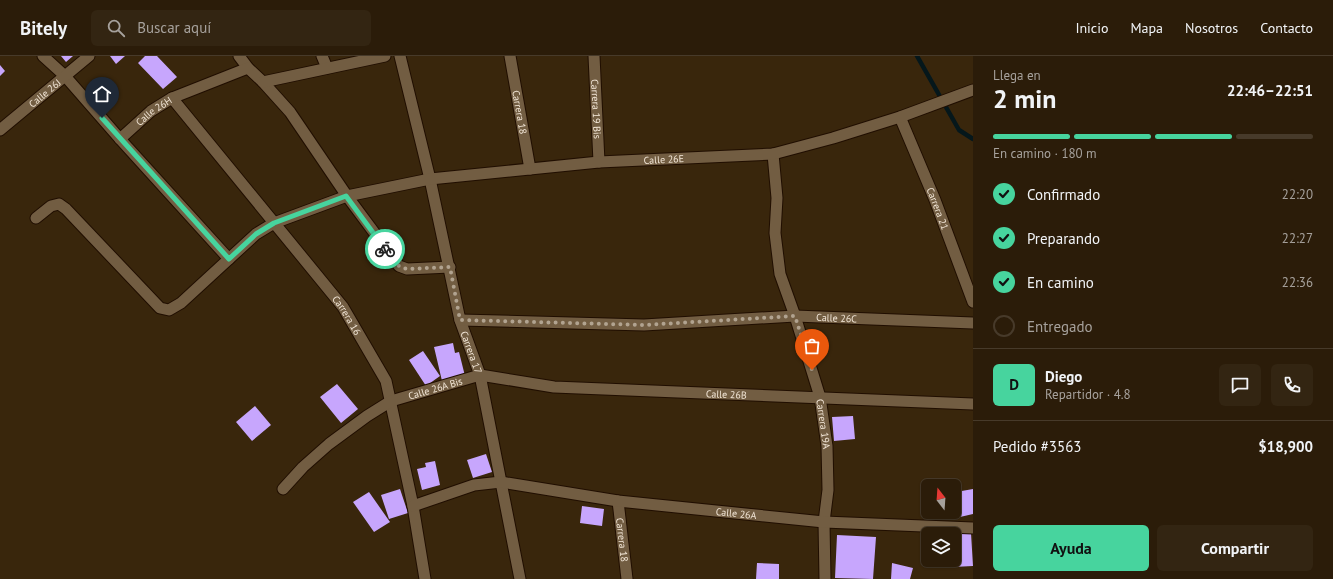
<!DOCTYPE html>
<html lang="es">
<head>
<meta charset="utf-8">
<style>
	:root { --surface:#2b1c09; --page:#332512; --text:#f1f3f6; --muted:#a6a19c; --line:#473a2a; --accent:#47d49e }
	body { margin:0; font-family:"PT Sans",sans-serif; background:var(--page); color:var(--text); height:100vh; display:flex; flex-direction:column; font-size:15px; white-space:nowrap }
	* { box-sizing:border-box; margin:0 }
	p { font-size:13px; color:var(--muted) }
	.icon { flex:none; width:22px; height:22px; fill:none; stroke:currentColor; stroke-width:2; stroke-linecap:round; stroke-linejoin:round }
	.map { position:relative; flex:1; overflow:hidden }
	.drawer { display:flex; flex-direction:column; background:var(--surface); width:360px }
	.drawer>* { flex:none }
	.needle { width:26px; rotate:343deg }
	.tools { position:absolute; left:921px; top:423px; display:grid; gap:8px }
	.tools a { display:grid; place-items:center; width:40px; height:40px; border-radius:6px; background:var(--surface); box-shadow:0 1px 3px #0004,0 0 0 1px var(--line); font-size:20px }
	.pin { position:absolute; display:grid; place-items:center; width:34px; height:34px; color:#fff; margin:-41px -17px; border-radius:50% 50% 50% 0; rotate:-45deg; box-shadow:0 0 4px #0007 }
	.pin .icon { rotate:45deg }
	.courier { position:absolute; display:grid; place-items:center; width:40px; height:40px; margin:-20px; border:3px solid #47d49e; border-radius:50%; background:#fff; color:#222; box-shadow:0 1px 5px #0007 }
	.summary em { font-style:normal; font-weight:600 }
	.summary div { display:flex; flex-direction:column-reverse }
	.summary { display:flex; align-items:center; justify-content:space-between; height:68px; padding:0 20px }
	h1 { font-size:26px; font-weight:600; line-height:30px }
	.bar { display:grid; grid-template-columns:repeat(4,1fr); gap:6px 4px; align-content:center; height:48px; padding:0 20px }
	.bar i { height:5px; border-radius:3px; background:var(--line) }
	.bar .on { background:var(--accent) }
	.bar p { grid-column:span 4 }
	.line { display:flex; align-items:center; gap:10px; padding:0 20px; border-top:1px solid var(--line) }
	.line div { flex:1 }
	.round { display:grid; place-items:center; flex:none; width:42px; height:42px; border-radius:6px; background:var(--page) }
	ol { padding:0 20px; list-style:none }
	li { display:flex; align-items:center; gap:12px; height:44px }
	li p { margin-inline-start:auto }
	li .icon { padding:4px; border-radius:50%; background:var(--accent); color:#111; stroke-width:4 }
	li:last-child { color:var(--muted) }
	li i { width:22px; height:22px; border:2px solid var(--line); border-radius:50% }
	.primary-button { display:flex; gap:8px; margin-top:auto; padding:8px 20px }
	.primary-button a { flex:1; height:46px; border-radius:6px; background:var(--accent); color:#111; font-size:16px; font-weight:600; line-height:46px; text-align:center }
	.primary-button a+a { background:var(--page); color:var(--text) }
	header { display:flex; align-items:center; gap:24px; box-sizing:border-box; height:56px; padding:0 20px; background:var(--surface); border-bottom:1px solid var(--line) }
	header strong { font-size:19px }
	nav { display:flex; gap:22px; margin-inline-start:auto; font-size:14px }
	.search { width:280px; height:36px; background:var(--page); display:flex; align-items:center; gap:10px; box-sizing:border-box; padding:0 14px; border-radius:6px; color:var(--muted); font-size:15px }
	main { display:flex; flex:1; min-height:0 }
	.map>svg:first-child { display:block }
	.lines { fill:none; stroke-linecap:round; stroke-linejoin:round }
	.stream { stroke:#05171b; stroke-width:4.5 }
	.building { fill:#c7a6fd }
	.street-casing { stroke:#200e00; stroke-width:13 }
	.street { stroke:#725d42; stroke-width:11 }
	.done { stroke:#b1a390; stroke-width:4; stroke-dasharray:0 7.2 }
	.route { stroke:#47d49e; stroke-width:5 }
	.labels { text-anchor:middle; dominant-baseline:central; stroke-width:4; stroke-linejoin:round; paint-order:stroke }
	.street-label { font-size:10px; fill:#f2e6d7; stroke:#1a1107 }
</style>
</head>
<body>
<header>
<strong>Bitely</strong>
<div class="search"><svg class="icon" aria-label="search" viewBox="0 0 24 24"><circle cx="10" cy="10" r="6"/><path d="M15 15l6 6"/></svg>Buscar aquí</div>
<nav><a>Inicio</a><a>Mapa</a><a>Nosotros</a><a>Contacto</a></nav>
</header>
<main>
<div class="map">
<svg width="973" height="523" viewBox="0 0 973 523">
	<rect width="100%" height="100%" fill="#39260c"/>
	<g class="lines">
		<path class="stream" d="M917,0L959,74L973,83"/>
	</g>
	<path class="building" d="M61,0H73L66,6Z
		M110,0H125L116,8Z
		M145,0H157L177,21L163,33L138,7Z
		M0,9L5,15L0,20Z
		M453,287L455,297L459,296L465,320L442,325L434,291Z
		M423,295L440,320L426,330L409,304Z
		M337,328L358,353L341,367L320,341Z
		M255,350L271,369L252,385L236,366Z
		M853,360L855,383L834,385L832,361Z
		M486,398L492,416L473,422L467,404Z
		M435,405L440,429L422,434L417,413L426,411L425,407Z
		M400,433L408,457L389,463L381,439Z
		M973,433V458L960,461L956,436Z
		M369,436L390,466L374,476L353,446Z
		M582,450L604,453L602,470L580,467Z
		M971,477L973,510L953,511L954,478Z
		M837,479L876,481L873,523L835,522Z
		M757,507L779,508V523H756Z
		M892,507L913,512L910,523H891Z"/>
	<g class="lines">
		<g class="street-casing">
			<g id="street">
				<path d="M43,0L65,20L120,83L229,203"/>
				<path d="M239,0L248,12L263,26L290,56L347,140L399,210L407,213L450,211"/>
				<path d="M322,0L327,12"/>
				<path id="s1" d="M400,0L430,123L460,264L480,319L520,523"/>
				<path id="s2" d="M510,0L530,113"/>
				<path id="s3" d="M594,0L599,106"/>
				<path d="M263,26L385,0"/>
				<path id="s4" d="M172,42L343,251L386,325L413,450L425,523"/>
				<path id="s5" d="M900,61L935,144L973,246"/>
				<path id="s6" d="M0,74L89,0"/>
				<path id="s7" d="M120,83L151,55L172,42L248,12"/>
				<path id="s8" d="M773,98L777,142L775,177L780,218L795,260L820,341L827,390L828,434L824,466L825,523"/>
				<path id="s9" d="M36,162L51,150L59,148L66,153L160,252L169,254L181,247L256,178L274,167L347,140L430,123L599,106L773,98L833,82L900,61L973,34"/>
				<path id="s10" d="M460,264L644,269L795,260L973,267"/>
				<path id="s11" d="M283,433L303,411L329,388L367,360L391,345L480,319L554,331L973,348"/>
				<path id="s12" d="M618,445L627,523"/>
				<path id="s13" d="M413,450L474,429L501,426L618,445L824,466L973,472"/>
			</g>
		</g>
		<use href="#street" class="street"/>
	</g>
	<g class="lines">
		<path class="done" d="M385,193L399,210L407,213L450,211L460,264L644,269L795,260L812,314"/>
		<path class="route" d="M102,62L229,203L256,178L274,167L346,140L385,193"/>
	</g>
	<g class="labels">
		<g class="street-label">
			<text stroke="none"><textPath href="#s6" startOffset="58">Calle 26J</textPath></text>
			<text stroke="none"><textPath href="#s3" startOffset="53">Carrera 19 Bis</textPath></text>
			<text stroke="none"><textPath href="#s7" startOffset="44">Calle 26H</textPath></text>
			<text stroke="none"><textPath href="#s2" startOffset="57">Carrera 18</textPath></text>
			<text stroke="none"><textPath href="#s9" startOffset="716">Calle 26E</textPath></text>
			<text stroke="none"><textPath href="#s5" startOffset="99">Carrera 21</textPath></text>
			<text stroke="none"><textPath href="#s4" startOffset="279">Carrera 16</textPath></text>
			<text stroke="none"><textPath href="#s10" startOffset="377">Calle 26C</textPath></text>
			<text stroke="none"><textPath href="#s1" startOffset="305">Carrera 17</textPath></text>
			<text stroke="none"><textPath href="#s11" startOffset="186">Calle 26A Bis</textPath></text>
			<text stroke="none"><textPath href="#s11" startOffset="480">Calle 26B</textPath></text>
			<text stroke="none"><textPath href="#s8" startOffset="277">Carrera 19A</textPath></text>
			<text stroke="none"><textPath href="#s13" startOffset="329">Calle 26A</textPath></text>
			<text stroke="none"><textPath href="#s12" startOffset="39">Carrera 18</textPath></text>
		</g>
	</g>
</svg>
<div class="tools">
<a><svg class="needle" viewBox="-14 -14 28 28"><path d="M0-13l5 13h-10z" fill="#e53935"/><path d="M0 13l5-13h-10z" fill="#a6a19c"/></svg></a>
<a><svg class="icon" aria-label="layers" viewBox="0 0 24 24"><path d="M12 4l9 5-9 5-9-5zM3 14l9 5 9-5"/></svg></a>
</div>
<div class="pin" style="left:812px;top:314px;background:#ea580c"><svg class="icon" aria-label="bag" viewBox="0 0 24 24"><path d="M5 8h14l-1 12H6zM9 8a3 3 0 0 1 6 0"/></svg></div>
<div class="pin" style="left:102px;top:62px;background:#1f2937"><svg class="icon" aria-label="home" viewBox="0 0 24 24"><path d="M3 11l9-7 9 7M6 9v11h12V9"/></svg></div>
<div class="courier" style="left:385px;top:193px"><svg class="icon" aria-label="bike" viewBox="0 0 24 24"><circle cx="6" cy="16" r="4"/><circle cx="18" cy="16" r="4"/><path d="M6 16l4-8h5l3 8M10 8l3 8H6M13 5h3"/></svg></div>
</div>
<section class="drawer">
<div class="summary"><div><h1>2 min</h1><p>Llega en</p></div><em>22:46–22:51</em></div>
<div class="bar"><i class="on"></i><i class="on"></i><i class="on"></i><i></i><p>En camino · 180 m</p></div>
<ol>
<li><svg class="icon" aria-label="check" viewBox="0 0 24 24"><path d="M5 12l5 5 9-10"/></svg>Confirmado<p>22:20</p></li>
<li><svg class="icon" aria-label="check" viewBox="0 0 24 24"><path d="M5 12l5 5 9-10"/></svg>Preparando<p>22:27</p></li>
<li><svg class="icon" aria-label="check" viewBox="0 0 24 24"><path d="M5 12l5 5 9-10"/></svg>En camino<p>22:36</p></li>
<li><i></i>Entregado</li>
</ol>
<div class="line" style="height:72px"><b class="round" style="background:var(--accent);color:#111">D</b><div><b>Diego</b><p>Repartidor · 4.8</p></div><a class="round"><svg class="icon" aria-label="chat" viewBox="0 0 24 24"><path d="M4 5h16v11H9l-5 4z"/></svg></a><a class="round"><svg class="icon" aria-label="phone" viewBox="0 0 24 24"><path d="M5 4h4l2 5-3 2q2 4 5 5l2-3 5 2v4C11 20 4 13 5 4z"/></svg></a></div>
<div class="line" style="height:52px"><div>Pedido #3563</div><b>$18,900</b></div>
<div class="primary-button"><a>Ayuda</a><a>Compartir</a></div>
</section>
</main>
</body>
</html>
